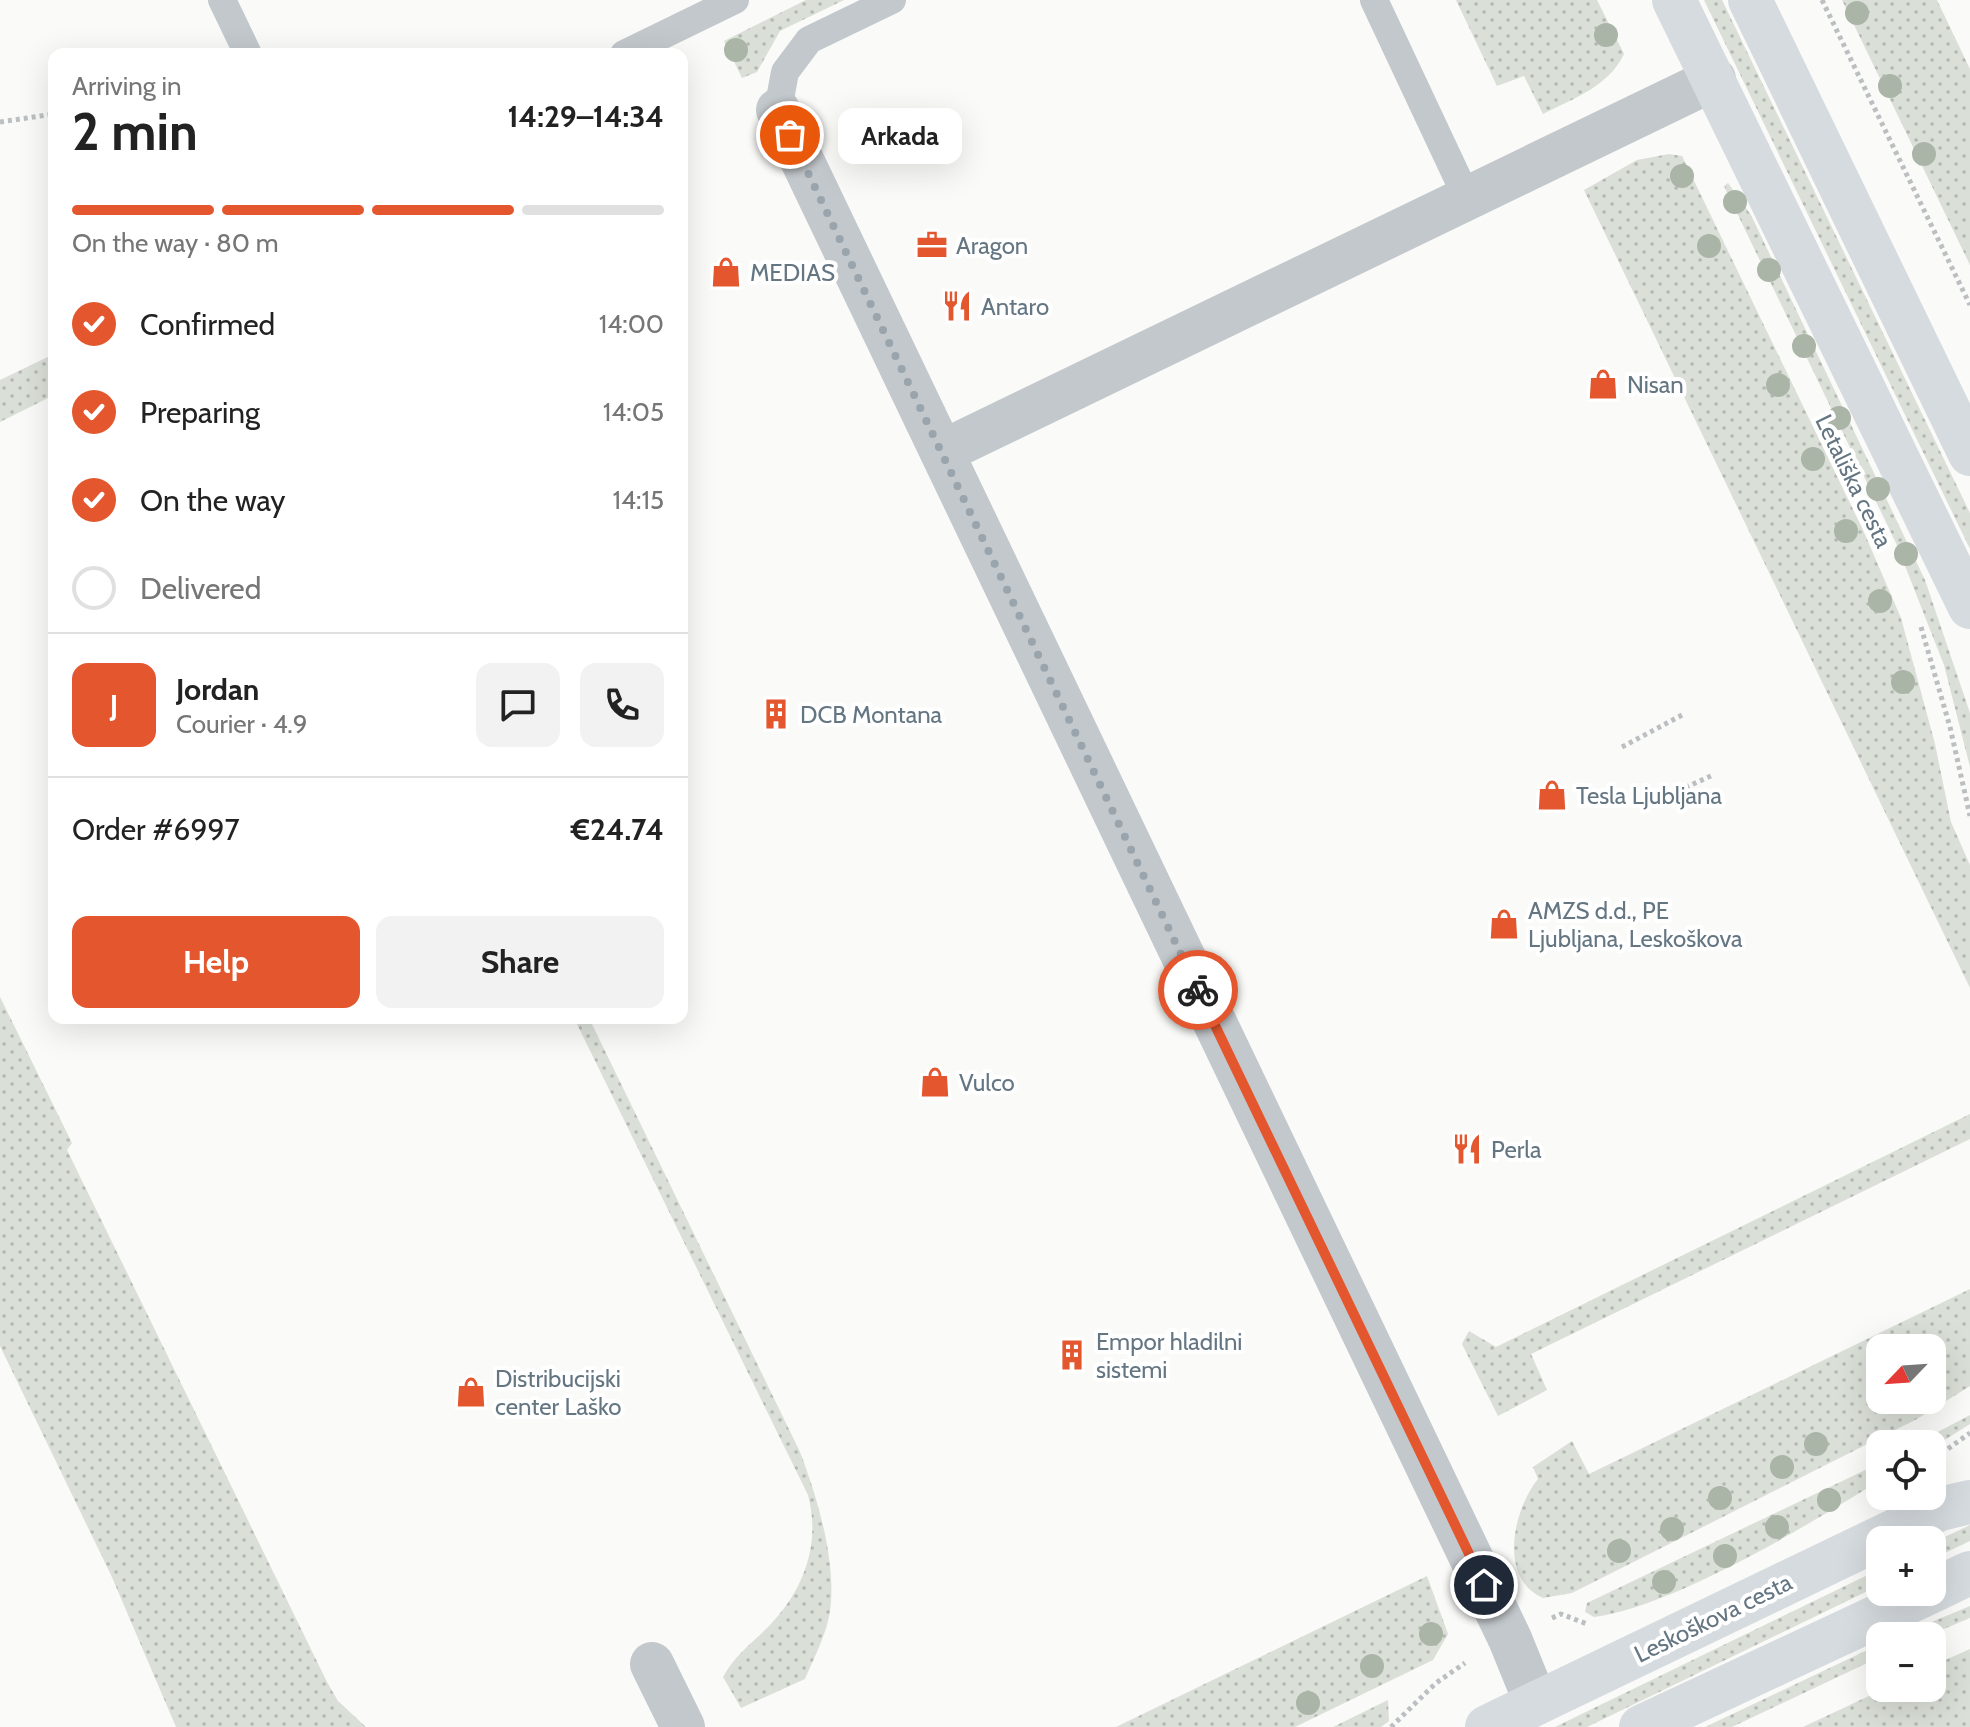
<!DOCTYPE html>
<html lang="en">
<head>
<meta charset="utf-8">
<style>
	:root { --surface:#fff; --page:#f2f2f2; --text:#222; --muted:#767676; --line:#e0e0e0; --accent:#e4572e }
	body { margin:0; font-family:Cabin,sans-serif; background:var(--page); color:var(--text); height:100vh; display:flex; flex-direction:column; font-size:30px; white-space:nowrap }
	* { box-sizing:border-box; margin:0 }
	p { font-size:26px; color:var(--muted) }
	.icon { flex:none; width:44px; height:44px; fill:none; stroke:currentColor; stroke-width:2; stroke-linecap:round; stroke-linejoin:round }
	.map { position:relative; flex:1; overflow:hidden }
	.details { position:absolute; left:48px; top:48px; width:640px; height:976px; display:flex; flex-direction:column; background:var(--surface); border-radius:16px; box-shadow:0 8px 32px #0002 }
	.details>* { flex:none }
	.needle { width:52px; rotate:245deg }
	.fabs { position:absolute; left:1866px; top:1334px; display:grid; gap:16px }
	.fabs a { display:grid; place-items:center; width:80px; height:80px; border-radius:16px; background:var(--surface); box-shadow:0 8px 32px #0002; font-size:40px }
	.pin { position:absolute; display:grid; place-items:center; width:68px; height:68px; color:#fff; margin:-34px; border:4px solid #fff; border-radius:50%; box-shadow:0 2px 8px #0007 }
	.courier { position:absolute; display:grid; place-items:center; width:80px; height:80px; margin:-40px; border:6px solid #e4572e; border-radius:50%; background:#fff; color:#222; box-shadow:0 2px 10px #0007 }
	.bubble { position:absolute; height:56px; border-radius:16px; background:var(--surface); box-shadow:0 8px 32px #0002; font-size:26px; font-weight:800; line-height:56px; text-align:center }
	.head em { font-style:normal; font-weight:800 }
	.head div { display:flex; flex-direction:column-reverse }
	.head { display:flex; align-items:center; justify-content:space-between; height:136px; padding:0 24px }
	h1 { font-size:52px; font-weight:800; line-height:60px }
	.bar { display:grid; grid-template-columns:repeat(4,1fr); gap:12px 8px; align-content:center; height:96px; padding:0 24px }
	.bar i { height:10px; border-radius:6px; background:var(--line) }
	.bar .on { background:var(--accent) }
	.bar p { grid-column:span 4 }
	.line { display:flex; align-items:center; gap:20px; padding:0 24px; border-top:2px solid var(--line) }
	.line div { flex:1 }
	.round { display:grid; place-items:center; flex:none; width:84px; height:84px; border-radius:16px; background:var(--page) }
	ol { padding:0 24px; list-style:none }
	li { display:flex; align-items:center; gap:24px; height:88px }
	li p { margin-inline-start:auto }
	li .icon { padding:8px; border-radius:50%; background:var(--accent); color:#fff; stroke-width:4 }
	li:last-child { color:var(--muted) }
	li i { width:44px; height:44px; border:4px solid var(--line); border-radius:50% }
	.button { display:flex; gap:16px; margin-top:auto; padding:16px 24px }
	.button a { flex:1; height:92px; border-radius:16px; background:var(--accent); color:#fff; font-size:32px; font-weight:800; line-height:92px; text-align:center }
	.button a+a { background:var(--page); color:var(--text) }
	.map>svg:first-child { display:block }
	.grass { fill:url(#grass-dots); fill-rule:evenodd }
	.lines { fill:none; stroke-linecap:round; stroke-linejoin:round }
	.path { stroke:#bbbfc2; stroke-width:5; stroke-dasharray:4 4; stroke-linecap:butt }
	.lane { stroke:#c3c8cc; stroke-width:28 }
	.street { stroke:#c3c8cc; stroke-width:44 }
	.secondary { stroke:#d6dbdf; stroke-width:44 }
	.tree { fill:#aab4a7 }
	.done { stroke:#99a4ac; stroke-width:8; stroke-dasharray:0 14.4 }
	.route { stroke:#e4572e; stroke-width:10 }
	.labels { text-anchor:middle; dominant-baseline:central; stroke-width:8; stroke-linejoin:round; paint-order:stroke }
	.poi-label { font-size:24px; fill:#657683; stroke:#fff; text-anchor:start }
	.street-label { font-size:24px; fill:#657683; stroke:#fff }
</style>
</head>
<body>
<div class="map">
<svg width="1970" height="1727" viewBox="0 0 1970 1727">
	<defs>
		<pattern id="grass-dots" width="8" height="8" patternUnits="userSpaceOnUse" patternTransform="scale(2)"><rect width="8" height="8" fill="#dadfd7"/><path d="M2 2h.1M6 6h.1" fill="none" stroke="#b4b9b4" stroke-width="1.8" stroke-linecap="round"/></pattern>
	</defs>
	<rect width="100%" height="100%" fill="#fafaf8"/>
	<path class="grass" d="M806,0H844L780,31L757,72L742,78L724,41Z
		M1456,0H1597L1624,54C1608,87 1574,98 1543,114L1524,76L1497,86Z
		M1704,0H1722L1970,513V549Z
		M1842,0H1937L1970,69V265Z
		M1669,154L1682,156L1863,530L1901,618L1935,744L1951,822L1970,865V988L1584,190L1637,160Z
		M1728,183L1751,215L1925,580L1970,713V767L1944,665L1896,543L1724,186Z
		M54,354V395L0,422V380Z
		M0,997L72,1143L67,1150L327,1682L338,1701L366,1727H176L111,1575L0,1346Z
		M574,1018H589L800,1452C818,1499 840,1572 828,1621C823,1641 813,1660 805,1679L741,1708L723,1677C734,1656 752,1643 769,1626C804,1590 821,1544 808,1495Z
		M1970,1114V1139L1531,1354L1547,1390L1498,1416L1462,1344L1469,1331L1496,1347Z
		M1970,1289V1386L1917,1419L1572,1593L1543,1598C1497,1578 1514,1508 1538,1479L1533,1467L1572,1441L1589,1474ZM1880,1348H1932V1400H1880Z
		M1970,1415V1424L1932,1448V1444H1915Z
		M1880,1463V1480C1809,1525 1674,1606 1594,1617L1585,1612L1587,1603Z
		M1970,1525V1541L1932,1559V1543Z
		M1880,1569V1585L1587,1727H1555Z
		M1427,1576L1448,1634L1433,1660L1295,1727H1116Z
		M1970,1606V1618L1927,1636H1898Z
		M1880,1644V1657L1732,1727H1705Z
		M1970,1649V1727H1803L1886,1688H1932V1666Z
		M1388,1700L1389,1721L1381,1727H1333Z"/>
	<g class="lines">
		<path class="path" d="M1822,0L1970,305
			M0,122L54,114
			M1921,627L1950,727L1970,816
			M1622,747L1684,714
			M1649,804L1713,775
			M1935,1458L1970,1433
			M1552,1618L1561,1614L1587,1624
			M1391,1727L1436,1683L1465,1663"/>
		<path class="lane" d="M222,0L248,54
			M1374,0L1467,198
			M624,54L735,0
			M778,110L785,72L809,40L892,0"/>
		<path class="street" d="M778,110L1510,1639L1536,1703
			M942,452L1714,79
			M652,1664L683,1727"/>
		<path class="secondary" d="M1674,0L1970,607
			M1750,0L1970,454
			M1932,1591L1970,1573
			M1487,1727L1940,1509L1970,1502
			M1641,1727L1930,1592"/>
	</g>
	<g class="tree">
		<circle cx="1857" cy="13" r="12"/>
		<circle cx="1606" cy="35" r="12"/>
		<circle cx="736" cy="50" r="12"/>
		<circle cx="1890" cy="86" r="12"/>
		<circle cx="1924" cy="154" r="12"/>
		<circle cx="1682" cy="176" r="12"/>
		<circle cx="1735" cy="202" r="12"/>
		<circle cx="1709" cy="246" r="12"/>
		<circle cx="1769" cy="270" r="12"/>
		<circle cx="1804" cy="346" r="12"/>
		<circle cx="1778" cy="385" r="12"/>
		<circle cx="1839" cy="418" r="12"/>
		<circle cx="1813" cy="459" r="12"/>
		<circle cx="1878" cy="489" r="12"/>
		<circle cx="1846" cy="531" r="12"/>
		<circle cx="1906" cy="554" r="12"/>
		<circle cx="1880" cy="601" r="12"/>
		<circle cx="1903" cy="682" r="12"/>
		<circle cx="1816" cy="1444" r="12"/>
		<circle cx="1782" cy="1467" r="12"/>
		<circle cx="1720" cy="1498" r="12"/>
		<circle cx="1829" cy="1500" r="12"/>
		<circle cx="1777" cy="1527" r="12"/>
		<circle cx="1672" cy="1529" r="12"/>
		<circle cx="1619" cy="1551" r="12"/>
		<circle cx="1725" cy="1556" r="12"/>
		<circle cx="1664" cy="1582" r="12"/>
		<circle cx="1431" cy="1634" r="12"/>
		<circle cx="1372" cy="1666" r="12"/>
		<circle cx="1308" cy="1703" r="12"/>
	</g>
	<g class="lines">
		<path class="done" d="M790,135L1198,990"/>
		<path class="route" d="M1198,990L1484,1585"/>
	</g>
	<defs>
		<g id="office-bare" transform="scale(2.4)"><path d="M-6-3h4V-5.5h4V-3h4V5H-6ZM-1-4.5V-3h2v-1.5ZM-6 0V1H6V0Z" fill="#e4572e" stroke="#fff" stroke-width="2.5" paint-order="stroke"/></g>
		<g id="shop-bare" transform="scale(2.4)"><path d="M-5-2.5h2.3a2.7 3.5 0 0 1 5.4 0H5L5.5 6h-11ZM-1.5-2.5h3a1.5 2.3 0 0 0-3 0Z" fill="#e4572e" stroke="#fff" stroke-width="2.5" paint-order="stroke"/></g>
		<g id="restaurant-bare" transform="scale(2.4)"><path d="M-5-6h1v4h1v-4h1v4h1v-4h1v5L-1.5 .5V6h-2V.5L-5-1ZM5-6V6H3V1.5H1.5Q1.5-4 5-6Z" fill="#e4572e" stroke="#fff" stroke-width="2.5" paint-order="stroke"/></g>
		<g id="building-bare" transform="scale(2.4)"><path d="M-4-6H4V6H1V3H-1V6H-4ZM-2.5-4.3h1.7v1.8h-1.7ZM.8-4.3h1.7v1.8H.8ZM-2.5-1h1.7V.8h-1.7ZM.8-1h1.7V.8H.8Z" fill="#e4572e" stroke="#fff" stroke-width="2.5" paint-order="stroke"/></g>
	</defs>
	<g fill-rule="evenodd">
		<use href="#office-bare" x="932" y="245"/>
		<use href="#shop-bare" x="726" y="272"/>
		<use href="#restaurant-bare" x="957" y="306"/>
		<use href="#shop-bare" x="1603" y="384"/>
		<use href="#building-bare" x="776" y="714"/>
		<use href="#shop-bare" x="1552" y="795"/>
		<use href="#shop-bare" x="1504" y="924"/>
		<use href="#shop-bare" x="935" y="1082"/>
		<use href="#restaurant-bare" x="1467" y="1149"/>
		<use href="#building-bare" x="1072" y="1355"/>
		<use href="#shop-bare" x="471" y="1392"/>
	</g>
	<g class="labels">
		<g class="poi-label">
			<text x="956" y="245">Aragon</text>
			<text x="750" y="272">MEDIAS</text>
			<text x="981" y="306">Antaro</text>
			<text x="1627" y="384">Nisan</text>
			<text x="800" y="714">DCB Montana</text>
			<text x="1576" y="795">Tesla Ljubljana</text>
			<text x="1528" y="910">AMZS d.d., PE<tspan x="1528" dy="28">Ljubljana, Leskoškova</tspan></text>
			<text x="959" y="1082">Vulco</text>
			<text x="1491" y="1149">Perla</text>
			<text x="1096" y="1341">Empor hladilni<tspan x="1096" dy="28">sistemi</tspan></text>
			<text x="495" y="1378">Distribucijski<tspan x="495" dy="28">center Laško</tspan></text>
		</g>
		<g class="street-label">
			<text transform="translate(1854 481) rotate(64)">Letališka cesta</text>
			<text transform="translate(1713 1618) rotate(-26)">Leskoškova cesta</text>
		</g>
	</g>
</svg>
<div class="fabs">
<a><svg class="needle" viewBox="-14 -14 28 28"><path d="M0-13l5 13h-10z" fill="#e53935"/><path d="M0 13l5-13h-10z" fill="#767676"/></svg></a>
<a><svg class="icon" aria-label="locate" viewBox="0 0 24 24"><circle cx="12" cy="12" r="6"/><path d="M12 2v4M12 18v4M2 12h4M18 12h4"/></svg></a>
<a>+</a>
<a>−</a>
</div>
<div class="pin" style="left:790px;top:135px;background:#ea580c"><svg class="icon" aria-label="bag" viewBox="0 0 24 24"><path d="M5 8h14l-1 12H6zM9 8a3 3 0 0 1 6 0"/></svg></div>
<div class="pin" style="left:1484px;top:1585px;background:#1f2937"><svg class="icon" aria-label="home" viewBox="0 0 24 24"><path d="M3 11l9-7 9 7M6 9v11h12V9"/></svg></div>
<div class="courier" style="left:1198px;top:990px"><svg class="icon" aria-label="bike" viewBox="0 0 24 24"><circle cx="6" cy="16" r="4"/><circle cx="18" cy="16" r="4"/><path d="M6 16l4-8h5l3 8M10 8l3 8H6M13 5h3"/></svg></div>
<div class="bubble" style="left:838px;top:108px;width:124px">Arkada</div>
<section class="details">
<div class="head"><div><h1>2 min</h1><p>Arriving in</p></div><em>14:29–14:34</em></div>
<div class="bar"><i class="on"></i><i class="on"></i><i class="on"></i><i></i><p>On the way · 80 m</p></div>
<ol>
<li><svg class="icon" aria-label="check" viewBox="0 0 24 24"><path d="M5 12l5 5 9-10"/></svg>Confirmed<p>14:00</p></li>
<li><svg class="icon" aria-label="check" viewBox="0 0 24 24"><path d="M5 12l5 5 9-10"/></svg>Preparing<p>14:05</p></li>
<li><svg class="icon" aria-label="check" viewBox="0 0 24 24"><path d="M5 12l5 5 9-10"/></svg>On the way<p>14:15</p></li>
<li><i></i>Delivered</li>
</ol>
<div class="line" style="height:144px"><b class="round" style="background:var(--accent);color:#fff">J</b><div><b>Jordan</b><p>Courier · 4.9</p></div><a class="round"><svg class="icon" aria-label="chat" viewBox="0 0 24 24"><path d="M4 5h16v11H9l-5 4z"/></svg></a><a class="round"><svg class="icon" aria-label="phone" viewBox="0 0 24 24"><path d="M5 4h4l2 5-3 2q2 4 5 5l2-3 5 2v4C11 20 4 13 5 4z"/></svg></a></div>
<div class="line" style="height:104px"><div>Order #6997</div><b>€24.74</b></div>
<div class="button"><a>Help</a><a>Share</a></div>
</section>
</div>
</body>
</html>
